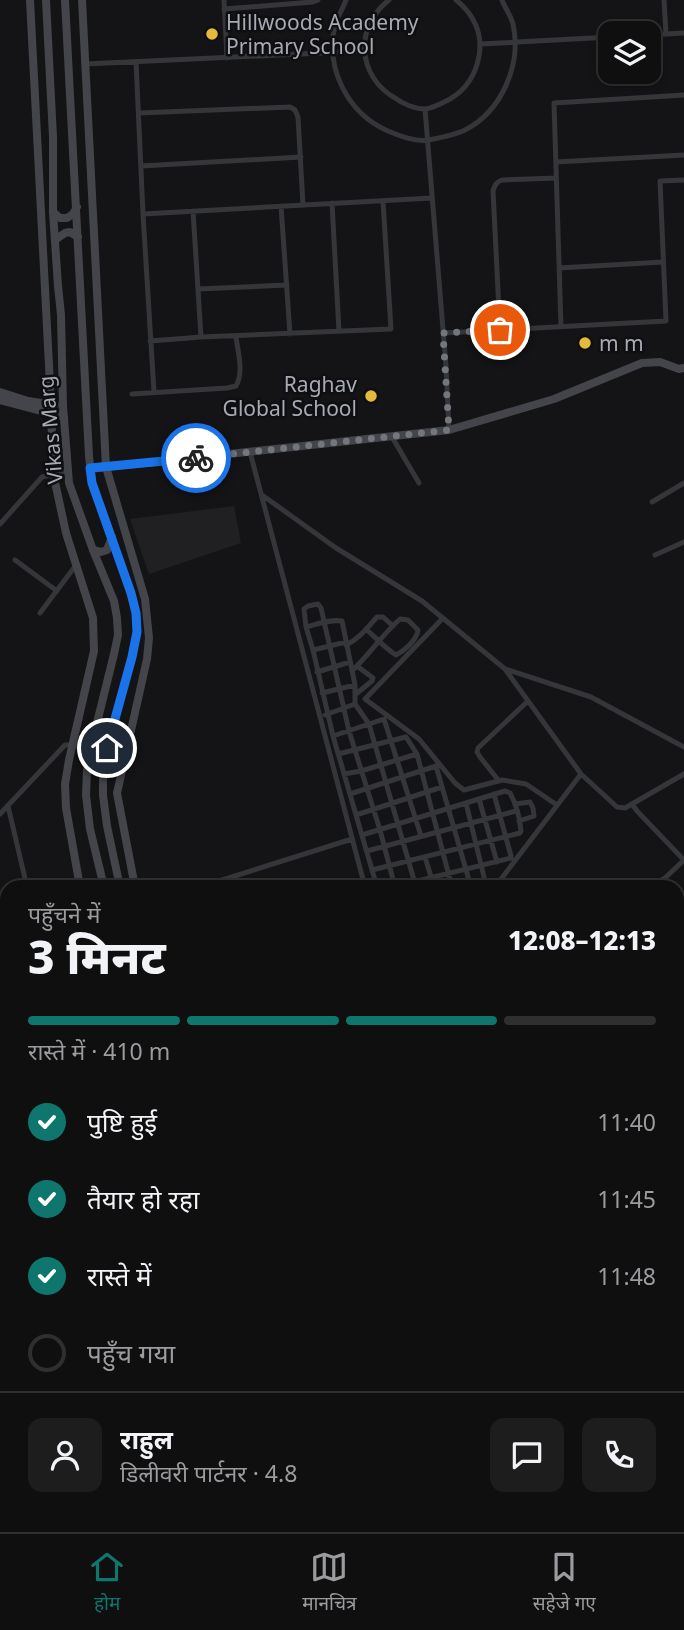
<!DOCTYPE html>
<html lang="hi">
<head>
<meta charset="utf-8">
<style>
	:root { --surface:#0f0f10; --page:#1d1d1e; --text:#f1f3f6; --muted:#9b9c9f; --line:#2f2f30; --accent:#0f766e }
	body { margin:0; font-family:"Noto Sans","Noto Sans Devanagari",sans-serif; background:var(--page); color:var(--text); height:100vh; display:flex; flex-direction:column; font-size:26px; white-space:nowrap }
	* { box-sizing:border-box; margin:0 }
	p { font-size:23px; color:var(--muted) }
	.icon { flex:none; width:38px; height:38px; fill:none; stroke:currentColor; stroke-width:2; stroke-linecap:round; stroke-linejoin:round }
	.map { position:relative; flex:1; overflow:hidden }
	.details { position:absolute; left:0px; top:880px; width:684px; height:653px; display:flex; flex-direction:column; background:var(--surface); border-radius:21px 21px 0 0; box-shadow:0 4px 10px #0003,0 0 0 2px var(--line) }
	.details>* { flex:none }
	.tools { position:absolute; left:598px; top:21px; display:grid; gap:14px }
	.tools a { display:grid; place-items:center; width:63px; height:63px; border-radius:14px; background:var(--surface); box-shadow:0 4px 10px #0003,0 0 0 2px var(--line); font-size:35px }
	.pin { position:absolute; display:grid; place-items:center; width:60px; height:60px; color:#fff; margin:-30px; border:4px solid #fff; border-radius:50%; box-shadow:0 2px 7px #0007 }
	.courier { position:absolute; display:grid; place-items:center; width:70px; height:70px; margin:-35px; border:5px solid #1a73e8; border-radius:50%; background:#fff; color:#222; box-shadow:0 2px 9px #0007 }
	.overview em { font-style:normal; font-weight:800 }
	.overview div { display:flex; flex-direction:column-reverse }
	.overview { display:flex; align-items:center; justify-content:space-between; height:119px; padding:0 28px }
	h1 { font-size:46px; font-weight:800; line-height:52px }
	.bar { display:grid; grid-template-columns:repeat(4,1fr); gap:10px 7px; align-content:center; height:84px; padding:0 28px }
	.bar i { height:9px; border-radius:5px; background:var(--line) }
	.bar .on { background:var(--accent) }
	.bar p { grid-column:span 4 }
	.line { display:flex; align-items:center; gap:18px; padding:0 28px; border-top:2px solid var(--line) }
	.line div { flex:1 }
	.round { display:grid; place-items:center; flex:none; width:74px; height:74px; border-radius:14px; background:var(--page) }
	ol { padding:0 28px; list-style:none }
	li { display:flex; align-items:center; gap:21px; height:77px }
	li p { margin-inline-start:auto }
	li .icon { padding:7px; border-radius:50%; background:var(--accent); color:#fff; stroke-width:4 }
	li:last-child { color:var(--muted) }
	li i { width:38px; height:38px; border:4px solid var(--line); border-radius:50% }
	.tabs { display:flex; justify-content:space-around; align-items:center; height:98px; border-top:2px solid var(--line); background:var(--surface); font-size:19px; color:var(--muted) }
	.tabs a { display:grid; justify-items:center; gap:4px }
	.tabs .on { color:var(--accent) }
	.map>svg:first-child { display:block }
	.built { fill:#202023 }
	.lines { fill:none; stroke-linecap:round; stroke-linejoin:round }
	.street { stroke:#35363a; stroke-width:5 }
	.secondary { stroke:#44454a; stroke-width:8 }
	.done { stroke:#74767d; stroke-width:7; stroke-dasharray:0 12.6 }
	.route { stroke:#1a73e8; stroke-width:9 }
	.poi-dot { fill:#e4ba3d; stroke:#0f0f11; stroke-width:2.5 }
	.labels { text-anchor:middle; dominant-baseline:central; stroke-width:5; stroke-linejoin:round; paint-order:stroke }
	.poi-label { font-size:21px; fill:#a7aab5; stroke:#0f0f11; text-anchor:start }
	.street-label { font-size:21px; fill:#a7aab5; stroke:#0f0f11 }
</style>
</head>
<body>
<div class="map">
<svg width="684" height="1532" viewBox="0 0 684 1532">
	<rect width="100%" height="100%" fill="#141416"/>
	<path class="built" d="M234,506L241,543L149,574L130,519Z"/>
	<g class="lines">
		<path class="street" d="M224,0L227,58
			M346,0C343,8 338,16 335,25C325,68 347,113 388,131C400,136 415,142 429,140C439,138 457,134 465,130C502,111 522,64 513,24C511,16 505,8 502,0
			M389,0C354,27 357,76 395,98C403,104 415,109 425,109C434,108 442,103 450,99C466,90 476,74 479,56C483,34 474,14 456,0
			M664,0L666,34
			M224,9L313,2L318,0
			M649,35L684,33
			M481,44L611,37
			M136,62L143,214L154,392
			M85,64L364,51
			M425,109L446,366L449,430
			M139,113L290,107L295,110L298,117L303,205
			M556,162L684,155
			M141,166L301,157
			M332,203L339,331
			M281,206L290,334
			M193,211L201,337
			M143,214L432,198
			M559,268L663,262
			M198,289L287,285
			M561,327L554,103L684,95
			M500,330L493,191C495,185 496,182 502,180L556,178
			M443,333L666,321L660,181L684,180
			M150,341L201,337L391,329L383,201
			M132,394L227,388L236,386C244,372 238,352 236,337
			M392,437L419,483
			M250,452L365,887
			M262,495L336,548L422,601L505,669L591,697L684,747
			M652,502L684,483
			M0,524L42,477L69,470
			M655,555L684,542
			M15,560L57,591
			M40,613L76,565
			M443,618L365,699L419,739L455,783L464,790L502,780L526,784L557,805
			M306,627L313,650
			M346,642L313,650L333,736L377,887
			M346,645C359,639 368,627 377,617H383L393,626
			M352,671C369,655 382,635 400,619L408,620L418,630C417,640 404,651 396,655C385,648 376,638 366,629
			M317,672L350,662
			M322,693L355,685
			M356,694L372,681L373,678L357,666
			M325,715L355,704
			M333,736L384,719L421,836
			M338,754L406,737L417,754L452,887
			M344,774L361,771L417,754
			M581,774L617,807L625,808L632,804L637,811L684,860
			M499,781L480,757L477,752L478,748L528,701
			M350,794L436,766L471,887
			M479,799L497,862
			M466,803L485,881L484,883L472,887
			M515,804L530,802L533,808L534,816L519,821
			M632,804L684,774
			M8,806L27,887
			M0,814L65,745H72L91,749
			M356,815L442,787
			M362,835L505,791L510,793C516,804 520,819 521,831L520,833L372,870
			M367,851L516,811
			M425,857L434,887
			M200,887L352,839
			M393,887L511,858V856L494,794
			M395,887L380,830L349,731L321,608L318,604L308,606L304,609L306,627C318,624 330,619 342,621L355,685V704L369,724L416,887
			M495,887L581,774L505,669
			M649,887L665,878L684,860
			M0,903L7,904
			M677,971L684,965
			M0,976L7,977
			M0,993H7
			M677,1049L684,1053
			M0,1050L7,1049
			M677,1082L684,1071
			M677,1167L684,1169
			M0,1222L7,1232
			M677,1240L684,1233
			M0,1268L7,1264
			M0,1271L7,1272
			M677,1317L680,1315L684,1316
			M677,1335L684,1339
			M0,1347L7,1349
			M0,1361V1365
			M677,1375L684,1378
			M0,1401L7,1376
			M677,1447L684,1446
			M0,1461L7,1463
			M0,1482L7,1479
			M0,1518L7,1520
			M31,1526L54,1532
			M147,1526L149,1532
			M196,1526L198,1532
			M247,1526L249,1532
			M617,1526V1532
			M109,1532L111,1526
			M222,1532L239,1526"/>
		<path class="secondary" d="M30,0L51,404L53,473L66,533L93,618L94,651L69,760L65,784L66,808L80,887
			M46,0L53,137V212L58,286L61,315L63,406L69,483L93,550L114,601L117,618L118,635L114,654L92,743L87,770L86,795L90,829L104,887
			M65,0L89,456L92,483L131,593L136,613L137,632L132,657L107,748L103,770V795L107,826L120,887
			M82,0L106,467L145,599L149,638L147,659L117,793L135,887
			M53,212L60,218H67L73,214L77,207
			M55,240L65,233L70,232L78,237
			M0,392L28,401L55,405
			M0,400L64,417
			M90,469L449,430L554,399L642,363L660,362L679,369L684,368
			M93,550L101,552L107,550L112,537
			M0,1302L7,1304
			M0,1318L7,1320
			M258,1526L260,1532
			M278,1526L280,1532
			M294,1526L296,1532
			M308,1526L310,1532"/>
	</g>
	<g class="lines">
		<path class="done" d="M196,458L449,430L443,333L500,330"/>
		<path class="route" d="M107,748L132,657L137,632L136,613L131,593L92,483L90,468L196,458"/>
	</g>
	<g class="poi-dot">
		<circle cx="212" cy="34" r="7"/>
		<circle cx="585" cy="343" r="7"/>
		<circle cx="371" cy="396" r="7"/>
	</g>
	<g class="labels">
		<g class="poi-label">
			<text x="226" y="22">Hillwoods Academy<tspan x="226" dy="24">Primary School</tspan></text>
			<text x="599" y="343">m m</text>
			<text x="357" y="384" text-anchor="end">Raghav<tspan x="357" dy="24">Global School</tspan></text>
		</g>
		<g class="street-label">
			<text transform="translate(50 430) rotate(-95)">Vikas Marg</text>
		</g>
	</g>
</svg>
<div class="tools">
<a><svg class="icon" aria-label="layers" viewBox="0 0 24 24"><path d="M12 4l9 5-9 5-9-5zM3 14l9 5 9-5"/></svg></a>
</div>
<div class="pin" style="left:500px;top:330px;background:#ea580c"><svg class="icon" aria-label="bag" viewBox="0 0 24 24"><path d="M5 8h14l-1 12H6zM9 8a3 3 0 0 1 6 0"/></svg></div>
<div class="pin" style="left:107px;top:748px;background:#1f2937"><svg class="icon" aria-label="home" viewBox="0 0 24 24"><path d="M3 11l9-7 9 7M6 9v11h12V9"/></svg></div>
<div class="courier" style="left:196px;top:458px"><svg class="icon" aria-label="bike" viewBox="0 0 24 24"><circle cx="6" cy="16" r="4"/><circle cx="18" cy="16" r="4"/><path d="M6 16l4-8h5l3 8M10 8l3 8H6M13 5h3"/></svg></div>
<section class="details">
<div class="overview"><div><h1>3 मिनट</h1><p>पहुँचने में</p></div><em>12:08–12:13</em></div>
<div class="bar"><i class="on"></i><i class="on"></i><i class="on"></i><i></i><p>रास्ते में · 410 m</p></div>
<ol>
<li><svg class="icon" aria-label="check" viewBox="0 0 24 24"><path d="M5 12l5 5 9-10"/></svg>पुष्टि हुई<p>11:40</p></li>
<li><svg class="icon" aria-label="check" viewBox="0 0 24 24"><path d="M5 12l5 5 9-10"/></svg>तैयार हो रहा<p>11:45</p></li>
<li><svg class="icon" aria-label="check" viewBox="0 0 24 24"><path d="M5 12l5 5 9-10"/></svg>रास्ते में<p>11:48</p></li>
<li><i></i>पहुँच गया</li>
</ol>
<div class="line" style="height:126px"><a class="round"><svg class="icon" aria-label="person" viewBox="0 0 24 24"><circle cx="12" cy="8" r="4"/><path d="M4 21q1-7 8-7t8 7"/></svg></a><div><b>राहुल</b><p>डिलीवरी पार्टनर · 4.8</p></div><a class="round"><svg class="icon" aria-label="chat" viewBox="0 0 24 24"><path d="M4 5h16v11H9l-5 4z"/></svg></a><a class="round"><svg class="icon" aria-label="phone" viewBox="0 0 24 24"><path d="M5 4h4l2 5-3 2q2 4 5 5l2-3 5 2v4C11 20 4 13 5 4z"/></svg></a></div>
</section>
</div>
<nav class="tabs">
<a class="on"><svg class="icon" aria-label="home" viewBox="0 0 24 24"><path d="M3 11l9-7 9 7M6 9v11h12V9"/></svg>होम</a>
<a><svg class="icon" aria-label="map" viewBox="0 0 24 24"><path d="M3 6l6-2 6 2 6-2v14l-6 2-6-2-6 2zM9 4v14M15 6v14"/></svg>मानचित्र</a>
<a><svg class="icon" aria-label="saved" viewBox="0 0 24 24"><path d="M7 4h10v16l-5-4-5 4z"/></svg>सहेजे गए</a>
</nav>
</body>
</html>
